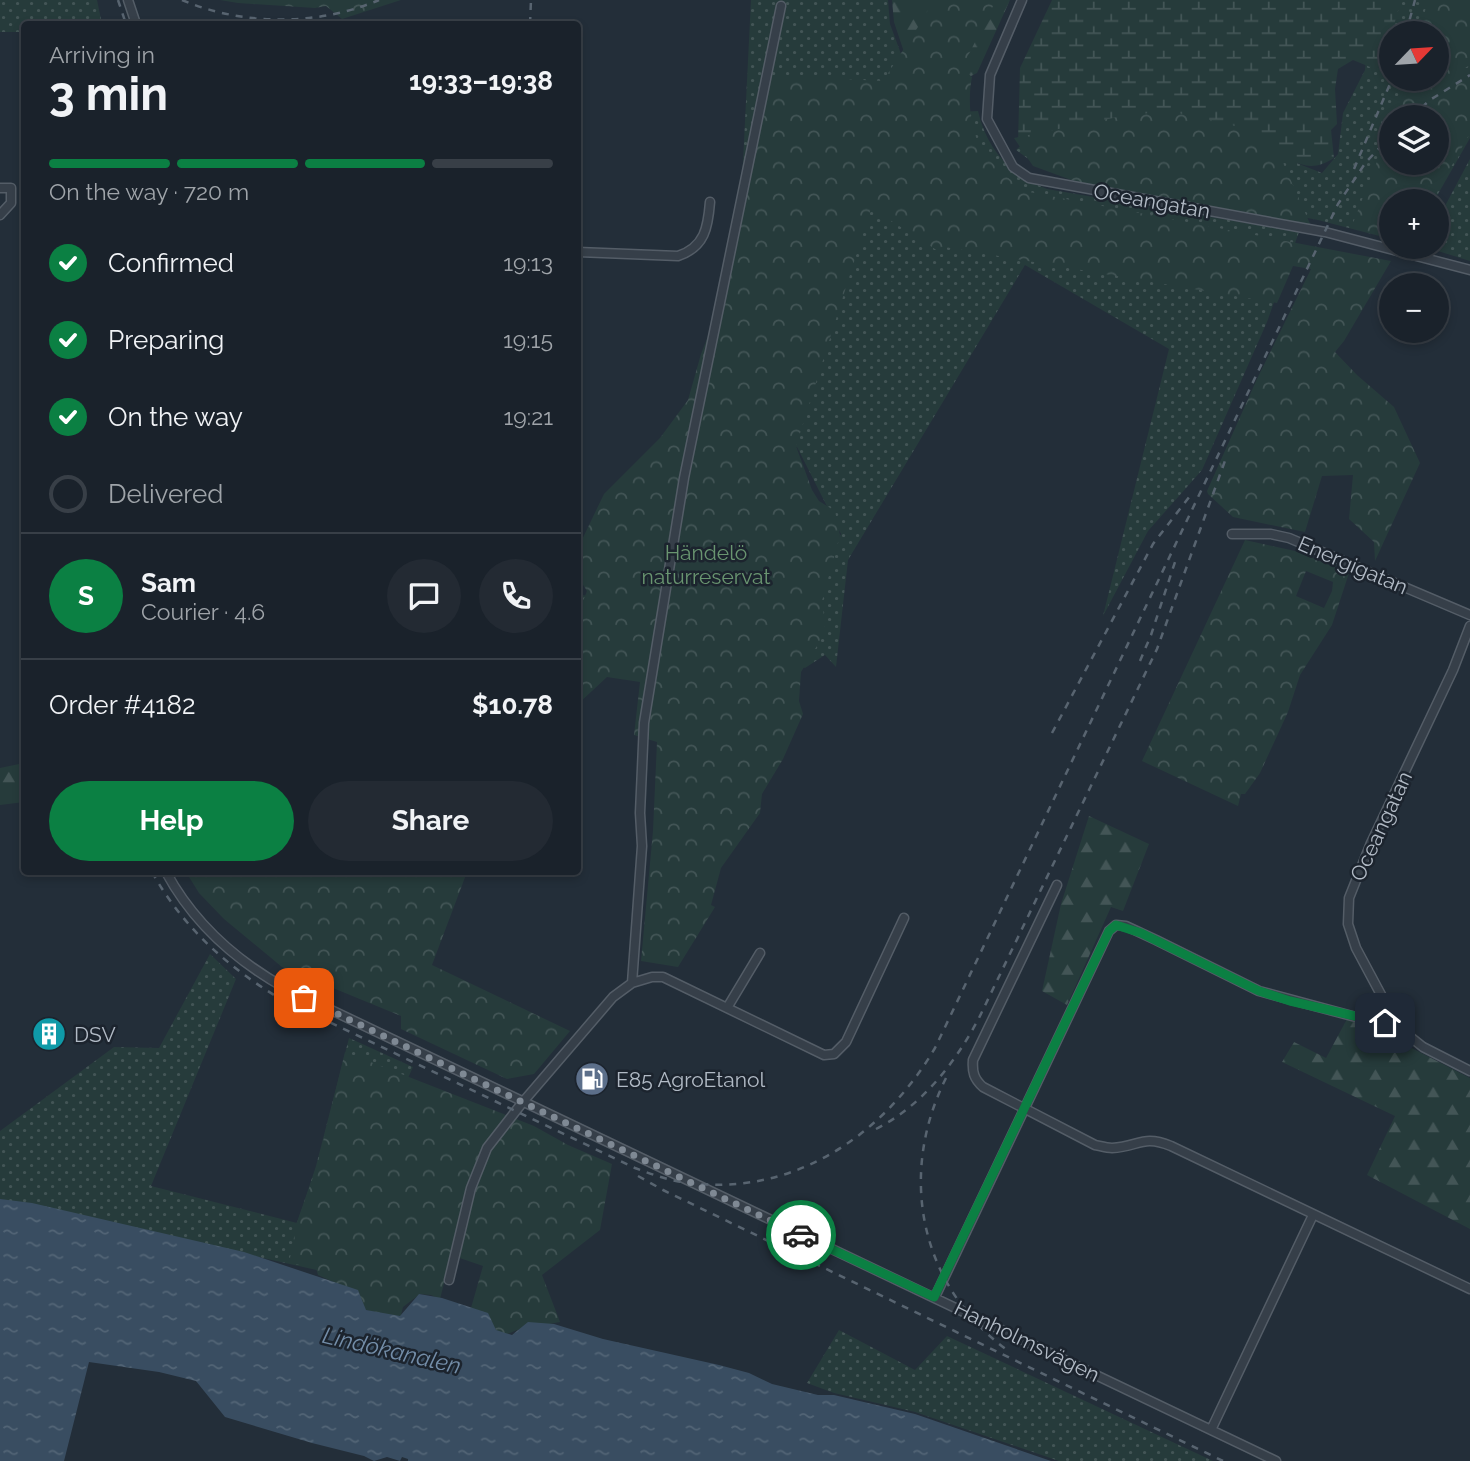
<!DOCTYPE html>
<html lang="en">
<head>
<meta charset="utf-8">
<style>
	:root { --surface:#1a222b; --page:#232a33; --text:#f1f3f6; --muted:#9fa4a9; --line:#383f47; --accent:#0b8043 }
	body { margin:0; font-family:Raleway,sans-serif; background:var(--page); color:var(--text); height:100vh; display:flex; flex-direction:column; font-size:26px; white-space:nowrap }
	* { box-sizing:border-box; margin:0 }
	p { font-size:23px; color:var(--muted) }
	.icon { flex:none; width:38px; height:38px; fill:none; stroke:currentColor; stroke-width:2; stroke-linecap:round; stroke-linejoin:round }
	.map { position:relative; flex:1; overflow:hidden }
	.sheet { position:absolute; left:21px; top:21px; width:560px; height:854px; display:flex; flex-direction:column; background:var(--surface); border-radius:7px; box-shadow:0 4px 10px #0003,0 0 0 2px var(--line) }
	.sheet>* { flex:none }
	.needle { width:46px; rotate:65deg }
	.controls { position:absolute; left:1379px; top:21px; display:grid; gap:14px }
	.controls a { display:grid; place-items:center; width:70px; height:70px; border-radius:50%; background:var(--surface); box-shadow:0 4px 10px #0003,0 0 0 2px var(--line); font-size:35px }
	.pin { position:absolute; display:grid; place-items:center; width:60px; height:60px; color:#fff; margin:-30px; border-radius:14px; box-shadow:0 4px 10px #0006 }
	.courier { position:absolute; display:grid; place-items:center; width:70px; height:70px; margin:-35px; border:5px solid #0b8043; border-radius:50%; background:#fff; color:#222; box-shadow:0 2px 9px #0007 }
	.summary em { font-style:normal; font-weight:700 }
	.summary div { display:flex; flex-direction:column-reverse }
	.summary { display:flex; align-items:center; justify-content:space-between; height:119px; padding:0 28px }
	h1 { font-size:46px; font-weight:700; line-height:52px }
	.bar { display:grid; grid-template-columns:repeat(4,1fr); gap:10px 7px; align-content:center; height:84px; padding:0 28px }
	.bar i { height:9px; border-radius:5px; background:var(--line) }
	.bar .selected { background:var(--accent) }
	.bar p { grid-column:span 4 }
	.line { display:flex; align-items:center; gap:18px; padding:0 28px; border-top:2px solid var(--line) }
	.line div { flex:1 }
	.round { display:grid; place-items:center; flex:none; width:74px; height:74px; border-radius:37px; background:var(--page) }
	ol { padding:0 28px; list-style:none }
	li { display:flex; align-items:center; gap:21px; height:77px }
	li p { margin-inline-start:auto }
	li .icon { padding:7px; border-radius:50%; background:var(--accent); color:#fff; stroke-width:4 }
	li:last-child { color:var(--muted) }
	li i { width:38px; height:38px; border:4px solid var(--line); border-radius:50% }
	.cta { display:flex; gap:14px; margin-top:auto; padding:14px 28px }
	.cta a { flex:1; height:80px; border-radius:42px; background:var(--accent); color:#fff; font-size:28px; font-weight:700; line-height:80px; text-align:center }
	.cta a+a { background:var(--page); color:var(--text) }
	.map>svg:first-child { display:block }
	.grass { fill:url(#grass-dots); fill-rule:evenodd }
	.forest { fill:url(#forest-firs) }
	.wetland { fill:url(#wetland-marsh) }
	.park { fill:url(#park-crowns); fill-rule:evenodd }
	.water { fill:url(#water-ripples) }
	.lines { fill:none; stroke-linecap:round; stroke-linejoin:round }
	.minor-casing { stroke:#545d67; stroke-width:11 }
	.minor { stroke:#363f49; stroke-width:8 }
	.rail { stroke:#586470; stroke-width:2.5; stroke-dasharray:7 7; stroke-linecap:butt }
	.done { stroke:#7f8994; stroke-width:7; stroke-dasharray:0 12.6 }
	.route { stroke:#0b8043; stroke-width:9 }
	.labels { text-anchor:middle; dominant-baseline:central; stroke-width:5; stroke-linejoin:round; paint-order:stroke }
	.street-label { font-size:21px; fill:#b1bac5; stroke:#1c242e }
	.park-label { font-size:21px; fill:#699570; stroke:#1c242e }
	.poi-label { font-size:21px; fill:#b1bac5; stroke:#1c242e; text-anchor:start }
	.water-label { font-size:23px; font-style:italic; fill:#738da8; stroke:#1c242e }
</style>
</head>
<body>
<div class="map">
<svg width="1470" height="1461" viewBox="0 0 1470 1461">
	<defs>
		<pattern id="grass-dots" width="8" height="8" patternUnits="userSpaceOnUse" patternTransform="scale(1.75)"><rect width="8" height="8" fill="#263b3b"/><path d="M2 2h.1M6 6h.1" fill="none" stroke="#435556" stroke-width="1.8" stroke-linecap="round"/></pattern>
		<pattern id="forest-firs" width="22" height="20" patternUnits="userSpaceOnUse" patternTransform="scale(1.75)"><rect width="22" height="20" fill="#263b3b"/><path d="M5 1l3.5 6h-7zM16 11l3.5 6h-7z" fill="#435556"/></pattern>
		<pattern id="wetland-marsh" width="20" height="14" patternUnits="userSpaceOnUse" patternTransform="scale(1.75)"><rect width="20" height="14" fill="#263b3b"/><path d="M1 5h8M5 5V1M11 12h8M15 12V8" fill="none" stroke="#435556"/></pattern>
		<pattern id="park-crowns" width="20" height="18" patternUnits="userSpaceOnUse" patternTransform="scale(1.75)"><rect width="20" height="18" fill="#263b3b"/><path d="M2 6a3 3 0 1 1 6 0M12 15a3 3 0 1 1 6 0" fill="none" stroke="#435556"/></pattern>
		<pattern id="water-ripples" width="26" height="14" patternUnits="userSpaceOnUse" patternTransform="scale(1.75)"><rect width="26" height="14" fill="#394d61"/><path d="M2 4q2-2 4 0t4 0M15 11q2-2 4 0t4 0" fill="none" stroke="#536576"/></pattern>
	</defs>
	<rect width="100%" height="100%" fill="#232e39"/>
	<path class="grass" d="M0,0H97L102,24H24V32H0Z
		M751,0H888L890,24L911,81L940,113L978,111C987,150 1010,174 1047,189L1299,232L1267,322L1202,470L1148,531L1103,616L1169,349L1025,265L848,560L836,667L825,655L805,668L781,657L812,581L841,534L797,447L737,470L606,669L578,695V576L583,595L608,602L690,481L742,182Z
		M1358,0H1470V138L1434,201H1391V239L1318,220L1038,166L1016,150L1027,140L1245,133L1299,164L1322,173L1338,154L1343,113L1365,70L1367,51ZM1391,33H1437V79H1391ZM1391,117H1437V163H1391Z
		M1470,159V261L1425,247H1437V221Z
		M210,954L236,979L151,1186L297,1223L316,1166L349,1038L413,1067L321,1271L0,1199V1131L114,1047L159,1048Z
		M839,1330L915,1370L947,1336L1213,1461H1059L915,1412L834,1393L807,1383Z"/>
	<path class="forest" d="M892,0H1010L977,73L959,82L913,79L894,22Z
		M24,763V802L0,805V768Z
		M1089,816L1149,844L1123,911L1111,907L1067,1005L1042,991L1061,904Z
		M1347,1019L1394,1039L1470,1078V1229L1367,1175L1395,1116L1282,1062L1294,1042L1326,1058Z"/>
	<path class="wetland" d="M1052,0H1401L1384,61L1370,67L1353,60L1338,69L1335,89L1337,124L1331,130L1334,158C1308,175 1294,161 1270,149L1018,142L1020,68Z"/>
	<path class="park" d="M220,0H401L342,19L326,6L315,8L238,3Z
		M928,0H996L962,68L972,77C967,102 970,136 987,157C997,170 1012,180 1024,191L1391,261L1344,341L1335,352L1357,375L1394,407L1420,463L1375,561L1374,542L1349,519L1353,475L1322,476L1305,532L1233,517L1208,494L1207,491L1257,379L1311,269L1293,266L1277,303L945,247L938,251L871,208L796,446L812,490L819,501L835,511L840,535L822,601L825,625L820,641L801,672L799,701L803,714L783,759L762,794L760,813L721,868L711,905L715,907L678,967L641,961L653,831L657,742L634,735L640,682L607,677L578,704V614L587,591L580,580L578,548L604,494L660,438L688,400L701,354L718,310L743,186L763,75L883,81L927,13Z
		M1428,0H1470V65L1465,68L1470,78V133L1432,201H1391V238L1351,228L1376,164L1404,79H1437V33H1419ZM1437,117V163H1391V117Z
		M1174,112L1244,128L1267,140H1273L1311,226L1074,181L1033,166L1014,138L1133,114Z
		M1245,540L1295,551L1349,573L1332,625L1300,675L1288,712L1260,773L1245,794H1241L1238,806L1142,761ZM1306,571L1333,582L1332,591L1324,608L1296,596Z
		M186,872H467L432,965L570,1031L534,1074L507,1079L401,1029V1016L282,967L224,919L199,893Z
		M345,1052L534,1126L568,1145L612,1164L600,1230L542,1275L560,1322L517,1330L503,1336L471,1308L483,1266L451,1255L440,1299L431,1295L420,1294L403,1307L400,1319L362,1309L355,1292L318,1275L316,1268L289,1263L297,1222L317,1166Z"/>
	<path class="water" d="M0,1199L32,1203L244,1252L358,1290L366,1310L400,1316L419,1294L442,1298L488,1313L496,1330L512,1335L528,1322L554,1324L603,1339L719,1365L749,1373L772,1384L818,1395H834L915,1414L1051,1461H408V1459L402,1457L400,1461L387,1457L374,1461L364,1456L312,1443L225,1417L196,1381L159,1372L89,1362L64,1461H0Z"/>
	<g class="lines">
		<g class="minor-casing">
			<path id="minor" d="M128,0L136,24
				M1022,0L990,75L987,119L1013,167L1029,178L1325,232L1470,270
				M0,188H11V203L0,215
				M578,252L678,256C705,247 708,227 710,202
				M1232,534H1271L1289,538L1470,615
				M1470,626L1453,670L1371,843L1349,898L1348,924L1356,948L1394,1019L1408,1035L1423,1047L1470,1071
				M166,872C193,922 235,960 285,988L1276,1461
				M1057,885L973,1060C972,1072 974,1079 983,1087L1095,1145C1100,1146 1107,1148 1112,1148C1139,1147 1142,1134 1171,1146L1470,1289
				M632,983L642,846L640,813L644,723L684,478L781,6
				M727,1008L760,953
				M449,1280L471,1188L487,1148L522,1103L613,997L632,983L652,977H663L824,1055L834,1054L846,1042L904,918
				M935,1297L1109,931L1116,925L1126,926L1156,940L1259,991L1367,1020L1385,1023L1394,1019
				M1211,1430L1313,1215"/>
		</g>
		<use href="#minor" class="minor"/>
		<path class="rail" d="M118,0L126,24
			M182,0C243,26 318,26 379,0
			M530,24L531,0
			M1406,33L1415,0
			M1411,117L1430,100L1470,75
			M1354,169L1392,79
			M1140,661L1151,635L1175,562
			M1052,733L1153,544L1193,492
			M152,872C182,926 226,966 279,998L635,1168C648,1173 662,1178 676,1181C785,1201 881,1140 935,1048L1338,204L1366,162L1391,136
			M946,1078C898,1174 919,1285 1007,1350
			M876,1129C923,1105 955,1063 979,1018L1157,649L1226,458
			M638,1176L663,1190L1223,1461"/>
	</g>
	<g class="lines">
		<path class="done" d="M304,998L801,1235"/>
		<path class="route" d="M801,1235L934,1297L1109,931L1116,925L1141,933L1259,991L1290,1001L1385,1023"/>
	</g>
	<defs>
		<g id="building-disc" transform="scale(1.75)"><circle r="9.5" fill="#0f9aa8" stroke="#1c242e"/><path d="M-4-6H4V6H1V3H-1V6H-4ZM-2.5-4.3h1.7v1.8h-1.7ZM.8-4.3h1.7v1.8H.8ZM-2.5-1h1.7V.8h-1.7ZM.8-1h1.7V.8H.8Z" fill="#fff"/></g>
		<g id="fuel-disc" transform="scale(1.75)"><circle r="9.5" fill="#5c6f8a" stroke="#1c242e"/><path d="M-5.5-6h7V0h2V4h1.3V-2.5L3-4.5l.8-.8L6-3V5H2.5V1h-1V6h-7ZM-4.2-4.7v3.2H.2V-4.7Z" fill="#fff"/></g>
	</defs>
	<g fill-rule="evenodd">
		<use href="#building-disc" x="49" y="1034"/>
		<use href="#fuel-disc" x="592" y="1079"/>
	</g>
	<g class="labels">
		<g class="street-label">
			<text transform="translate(1152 201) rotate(10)">Oceangatan</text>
			<text transform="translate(1353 565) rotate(23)">Energigatan</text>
			<text transform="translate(1381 826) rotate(-65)">Oceangatan</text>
			<text transform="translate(1027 1341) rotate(26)">Hanholmsvägen</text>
		</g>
		<g class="park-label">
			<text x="706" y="552">Händelö<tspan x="706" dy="24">naturreservat</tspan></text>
		</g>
		<g class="poi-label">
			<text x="74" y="1034">DSV</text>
			<text x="616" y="1079">E85 AgroEtanol</text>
		</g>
		<g class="water-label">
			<text transform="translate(392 1350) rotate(13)">Lindökanalen</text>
		</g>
	</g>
</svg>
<div class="controls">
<a><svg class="needle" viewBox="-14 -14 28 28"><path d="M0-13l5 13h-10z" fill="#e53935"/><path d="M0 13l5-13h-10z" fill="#9fa4a9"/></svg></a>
<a><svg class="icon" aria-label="layers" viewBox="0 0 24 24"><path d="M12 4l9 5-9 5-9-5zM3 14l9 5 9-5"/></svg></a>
<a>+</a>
<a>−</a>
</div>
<div class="pin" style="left:304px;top:998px;background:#ea580c"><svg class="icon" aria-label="bag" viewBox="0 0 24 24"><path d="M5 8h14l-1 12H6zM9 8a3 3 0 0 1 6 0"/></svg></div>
<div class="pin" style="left:1385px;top:1023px;background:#1f2937"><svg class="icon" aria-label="home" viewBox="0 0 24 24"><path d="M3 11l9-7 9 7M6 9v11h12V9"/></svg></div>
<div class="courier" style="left:801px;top:1235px"><svg class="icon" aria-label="car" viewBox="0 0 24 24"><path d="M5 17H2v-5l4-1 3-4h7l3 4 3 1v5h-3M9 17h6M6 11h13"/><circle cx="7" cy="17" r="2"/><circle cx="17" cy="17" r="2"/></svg></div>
<section class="sheet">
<div class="summary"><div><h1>3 min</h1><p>Arriving in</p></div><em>19:33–19:38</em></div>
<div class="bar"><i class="selected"></i><i class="selected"></i><i class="selected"></i><i></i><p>On the way · 720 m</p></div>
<ol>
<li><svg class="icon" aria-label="check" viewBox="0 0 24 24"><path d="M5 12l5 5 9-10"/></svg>Confirmed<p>19:13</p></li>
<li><svg class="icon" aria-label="check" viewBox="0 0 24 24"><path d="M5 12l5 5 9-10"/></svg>Preparing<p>19:15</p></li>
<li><svg class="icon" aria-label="check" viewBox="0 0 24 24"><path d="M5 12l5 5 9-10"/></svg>On the way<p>19:21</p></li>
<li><i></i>Delivered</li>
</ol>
<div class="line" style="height:126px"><b class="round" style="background:var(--accent);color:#fff">S</b><div><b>Sam</b><p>Courier · 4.6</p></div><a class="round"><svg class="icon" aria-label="chat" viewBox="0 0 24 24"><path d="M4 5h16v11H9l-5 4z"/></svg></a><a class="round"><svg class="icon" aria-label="phone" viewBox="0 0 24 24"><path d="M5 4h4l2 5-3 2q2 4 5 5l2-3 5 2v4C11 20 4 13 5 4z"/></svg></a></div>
<div class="line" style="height:91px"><div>Order #4182</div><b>$10.78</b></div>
<div class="cta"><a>Help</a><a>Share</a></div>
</section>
</div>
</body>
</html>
